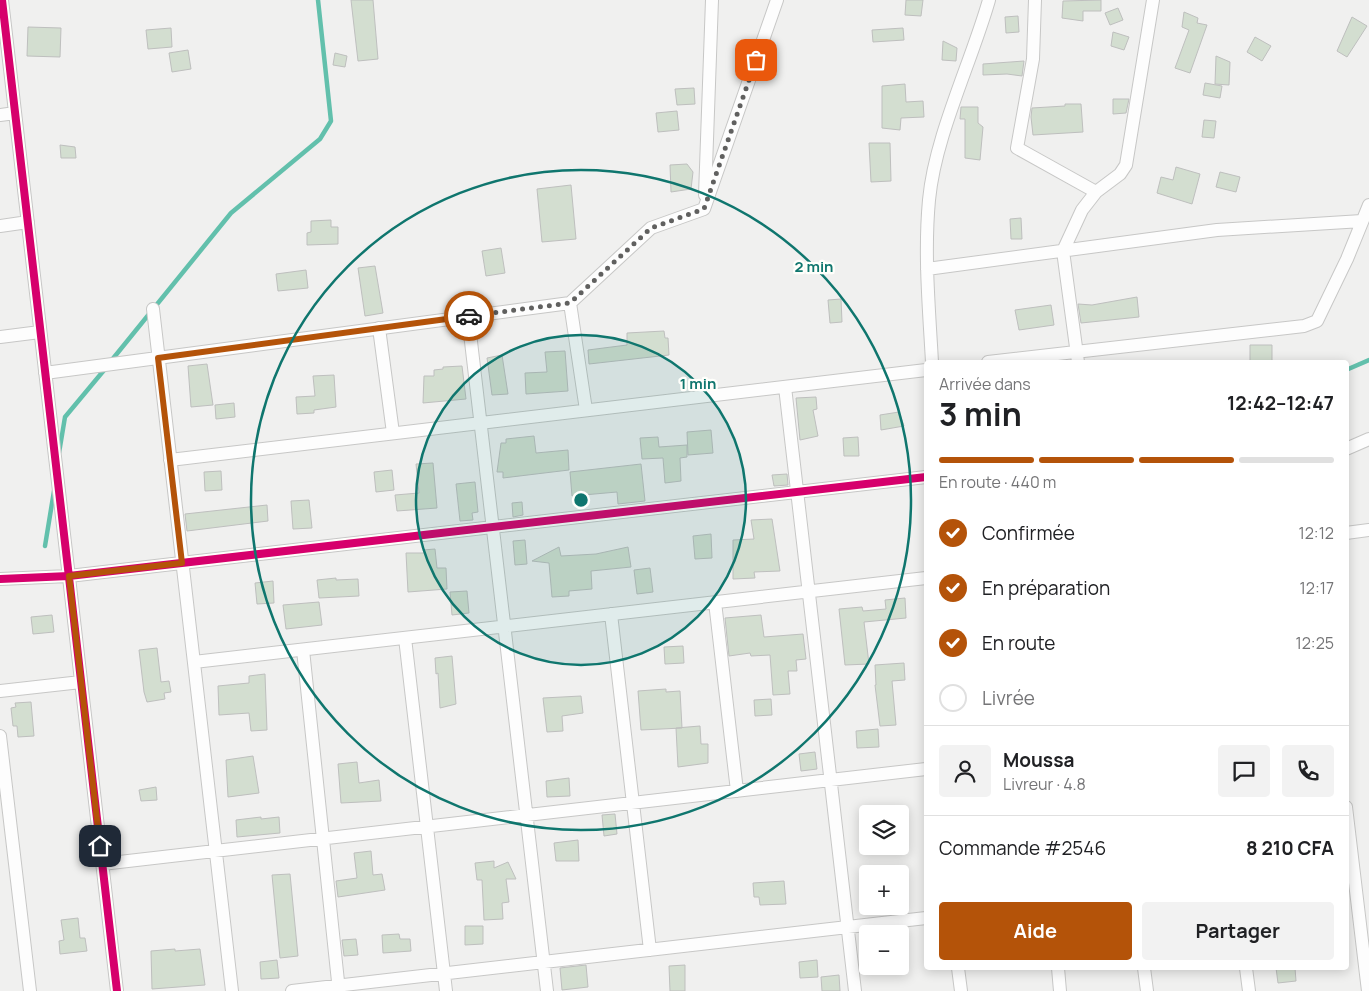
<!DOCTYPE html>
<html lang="fr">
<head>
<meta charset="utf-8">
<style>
	:root { --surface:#fff; --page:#f2f2f2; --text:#202124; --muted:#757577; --line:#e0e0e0; --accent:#b45309 }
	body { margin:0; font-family:Manrope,sans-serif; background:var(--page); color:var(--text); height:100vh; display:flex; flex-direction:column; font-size:19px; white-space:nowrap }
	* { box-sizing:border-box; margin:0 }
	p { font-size:16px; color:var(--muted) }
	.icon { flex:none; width:28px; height:28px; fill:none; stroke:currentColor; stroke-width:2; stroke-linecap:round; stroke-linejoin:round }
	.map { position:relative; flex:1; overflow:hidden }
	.panel { position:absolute; left:924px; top:360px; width:425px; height:610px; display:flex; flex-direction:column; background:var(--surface); border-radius:5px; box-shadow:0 2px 12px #0003 }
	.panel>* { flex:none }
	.tools { position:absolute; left:859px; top:805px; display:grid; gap:10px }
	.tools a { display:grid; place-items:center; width:50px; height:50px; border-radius:5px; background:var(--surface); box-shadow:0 2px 12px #0003; font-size:25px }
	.pin { position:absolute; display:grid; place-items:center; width:42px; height:42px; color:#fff; margin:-21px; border-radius:10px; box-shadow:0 2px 8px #0006 }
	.courier { position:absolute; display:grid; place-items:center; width:50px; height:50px; margin:-25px; border:4px solid #b45309; border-radius:50%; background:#fff; color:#222; box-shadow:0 1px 6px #0007 }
	.summary em { font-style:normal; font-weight:700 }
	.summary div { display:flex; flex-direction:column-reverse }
	.summary { display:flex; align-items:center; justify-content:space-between; height:85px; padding:0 15px }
	h1 { font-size:32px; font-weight:700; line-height:38px }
	.bar { display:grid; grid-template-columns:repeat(4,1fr); gap:8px 5px; align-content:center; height:60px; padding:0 15px }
	.bar i { height:6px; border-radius:4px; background:var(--line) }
	.bar .active { background:var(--accent) }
	.bar p { grid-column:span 4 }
	.line { display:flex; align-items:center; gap:12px; padding:0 15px; border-top:1px solid var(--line) }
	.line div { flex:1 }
	.round { display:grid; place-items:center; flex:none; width:52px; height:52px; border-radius:5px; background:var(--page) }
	ol { padding:0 15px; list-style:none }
	li { display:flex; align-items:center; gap:15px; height:55px }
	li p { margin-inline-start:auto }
	li .icon { padding:5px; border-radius:50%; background:var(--accent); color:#fff; stroke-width:4 }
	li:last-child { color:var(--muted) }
	li i { width:28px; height:28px; border:2px solid var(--line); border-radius:50% }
	.primary-button { display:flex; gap:10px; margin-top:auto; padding:10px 15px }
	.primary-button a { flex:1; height:58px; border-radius:5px; background:var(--accent); color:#fff; font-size:20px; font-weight:700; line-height:58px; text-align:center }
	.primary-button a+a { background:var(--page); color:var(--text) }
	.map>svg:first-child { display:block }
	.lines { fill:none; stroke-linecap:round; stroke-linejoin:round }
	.stream { stroke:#62c0ac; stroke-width:4.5 }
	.building { fill:#d3ded0; stroke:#bebfbe }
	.minor-casing { stroke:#c7c7c6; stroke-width:14 }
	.minor { stroke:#fdfdfd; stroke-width:12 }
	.cycleway-casing { stroke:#fffffb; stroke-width:11 }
	.cycleway { stroke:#d6006c; stroke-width:8 }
	.done { stroke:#60605f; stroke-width:5; stroke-dasharray:0 9 }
	.route { stroke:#b45309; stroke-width:6 }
	.ring { fill:none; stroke:#0f766e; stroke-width:2.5 }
	.centre { fill:#0f766e; stroke:#fffffb; stroke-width:2.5 }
	.ring-label { font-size:15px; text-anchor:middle; font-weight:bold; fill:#0f766e; stroke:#fffffb; stroke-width:4.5; stroke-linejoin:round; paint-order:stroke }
</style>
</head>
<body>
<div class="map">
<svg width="1369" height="991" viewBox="0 0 1369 991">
	<rect width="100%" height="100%" fill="#f0f0ef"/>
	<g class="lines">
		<path class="stream" d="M111,361L231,213L320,139L331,121L318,0
			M1346,370L1369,360
			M59,453L65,417L105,369
			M45,546L54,491"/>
	</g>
	<path class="building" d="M351,0H373L378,59L358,61Z
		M906,0H923L921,16L905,15Z
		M1101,0V11H1083V21L1062,18L1063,1Z
		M1118,8L1123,20L1110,25L1105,13Z
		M1184,12L1198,18L1197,23L1207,25L1190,73L1175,68L1189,30L1182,27Z
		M1018,16L1019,32L1006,33L1005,17Z
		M1352,17L1367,26L1347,57L1337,51Z
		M28,27L61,28L60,57L27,56Z
		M171,28L172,47L148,49L146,30Z
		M903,28L904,40L873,42L872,30Z
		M1113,32L1129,37L1124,50L1111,46Z
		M1255,37L1271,46L1262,61L1247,52Z
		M943,41L957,48L956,61L942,60Z
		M188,50L191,69L172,72L169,53Z
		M335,53L347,56L345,67L333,65Z
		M1216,56L1230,62L1229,85L1215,84Z
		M1024,61L1022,76L1007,74L983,75V64Z
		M1205,83L1222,86L1220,98L1203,95Z
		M905,84L906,102L923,101L924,117L901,118L900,130L882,128V86Z
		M694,88L695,104L677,105L675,89Z
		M1113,99H1129L1126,113L1113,114Z
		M1065,104H1081L1083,132L1033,135L1031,117L1032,108L1065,106Z
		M961,107H978V123L983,127L980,160L965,158V119H960Z
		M677,111L679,130L658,132L656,113Z
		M1204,120L1216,121L1214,138L1202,137Z
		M869,143H890L891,181L871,182Z
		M60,145L75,147L76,158H61Z
		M687,164L693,172L691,189L671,192L670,165Z
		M1176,167L1200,174L1192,204L1157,193L1161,177L1173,180Z
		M1220,172L1240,177L1236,192L1216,187Z
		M571,185L576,239L542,242L537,189Z
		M1021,218L1022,239H1011L1010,219Z
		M331,220V227H338V244L307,245V233L311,232V221Z
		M501,248L505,273L486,276L482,251Z
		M375,266L383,313L365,316L358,268Z
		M306,270L308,288L278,291L276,274Z
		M1137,297L1139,317L1081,323L1078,304L1092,305Z
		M841,299L842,322L830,323L828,300Z
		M1051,305L1054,325L1019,330L1015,310Z
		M664,331L665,338H668L669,355L589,364L588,350L627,345V333Z
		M1250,345H1272V362H1250Z
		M565,351L568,391L526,394L525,373L547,372L545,352Z
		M502,355L508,394L492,395L487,358Z
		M207,364L213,405L191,407L188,366Z
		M462,366L466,399L423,403L424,376H434V370L443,369V367Z
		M334,375L336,407L314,410V413L297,414L296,397L315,396L313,376Z
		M816,397L817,409L813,410L818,436L800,440L796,398Z
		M234,403L235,417L216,419L215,405Z
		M899,412L904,426L881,430L880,415Z
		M711,430L713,453L688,455L687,432Z
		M534,436L536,453L568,450L569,470L503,478V472H497L501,443H506V439Z
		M658,437L659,447L687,445V457L680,458L681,481L665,483L663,458L642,459L640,438Z
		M858,437L859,456H844L843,438Z
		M433,463L437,508L397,511L395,495L419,493L416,464Z
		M641,464L645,501L618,504L617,492L572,496L570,472Z
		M392,470L394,490L376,492L374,472Z
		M221,471L222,490L205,491L204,472Z
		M787,474L788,485L774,486L772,475Z
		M475,482L478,512L472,513L473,520L460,521L456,484Z
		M309,500L312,528L293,529L291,501Z
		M522,502L523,515L513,517L512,503Z
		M267,505L268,521L187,531L185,514Z
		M772,519L780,571L754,572L755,578L733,579V540L754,539L751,520Z
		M711,534L712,558L695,559L693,536Z
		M525,540L527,564L515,565L513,541Z
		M559,547L561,556L596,554L628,547L631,567L591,571L592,589L569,591V596L552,597L549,563L532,561Z
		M435,549L437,568H446L447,589L408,592L406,553H424L423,550Z
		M650,568L653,592L637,594L634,570Z
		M336,578V580L358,579L359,596L319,598L317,580Z
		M273,581L274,603L257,604L255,583Z
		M467,591L469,613L452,615L450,592Z
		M905,598L906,618L864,622L869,664L845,665L839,609L862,607L863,611L886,609L885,600Z
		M319,602L322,625L286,629L283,605Z
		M52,615L54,632L33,634L31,617Z
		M761,615L764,637L803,634L806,659L796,660L797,671H788L790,694L773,695L770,655L751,656L750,653L729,656L725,618Z
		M683,646L684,663L665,664L664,647Z
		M157,648L161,682L169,681L171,692L164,693L165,699L147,702L144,692L139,650Z
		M452,656L456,704L440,708L438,673L436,674L435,658Z
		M904,663L905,680L892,681L896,725L880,726L875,685H876L875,665Z
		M265,674L267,730L251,731L249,713L219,715L218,686L249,683V676Z
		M666,689V692L680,691L682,728L641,730L638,691Z
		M581,696L583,713L562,716L563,731L547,732L543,698Z
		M771,699L772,715L755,716L754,700Z
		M31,702L34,736L18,737L17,726H13L11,708L16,707L15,703Z
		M700,726L701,744H708V763L678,767L676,728Z
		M878,729L879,747L857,748L856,731Z
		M815,752L817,769L801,771L799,754Z
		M253,756L259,793L228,797L226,760Z
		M357,762L359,783L379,780L381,801L341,803L338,764Z
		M569,778L570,796L547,797L546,781Z
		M156,787L157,800L141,801L139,790Z
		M615,814L617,834L604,836L602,815Z
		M261,817V819L279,817L280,833L237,837L236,820Z
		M578,840L579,861H556L554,843Z
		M371,851L373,875L382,874L385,890L338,897L336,881L357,878L354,853Z
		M494,861V868L508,862L516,879H506L509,902L502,903L503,919L484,920L482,880H477L475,863Z
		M290,874L298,956L280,958L272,875Z
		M784,881L786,904L760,905L759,897H754L753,883Z
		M78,918L80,938H85L87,951L60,954L59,941L64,940L61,920Z
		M465,926H483V944L465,945Z
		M399,934L400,939H410L411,951L383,953L382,935Z
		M356,939L358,955L344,956L342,940Z
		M175,949V951L200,949L205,985L152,989L151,951Z
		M277,960L279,978L261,979L260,962Z
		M817,960L818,977L800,978L799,962Z
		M586,965L588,987L562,990L560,968Z
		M685,965V991H670L669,966Z
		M1276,968H1295L1296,981L1278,983Z
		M839,975L840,991H822L821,977Z"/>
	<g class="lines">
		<g class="minor-casing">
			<path id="minor" d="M2,0L117,991
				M1035,0L1033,59L1017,148L1096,192
				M0,115L15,113
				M705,195L712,0
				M0,226L28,222
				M927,269L1217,230L1362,221
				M570,303L586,410
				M153,309L232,991
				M468,316L547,991
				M379,328L393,433
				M0,337L40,332
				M932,362C929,308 924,254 929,200C935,136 971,63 989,0
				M988,362L1304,326L1317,321L1347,259L1369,205
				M1078,362L1063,251L1082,210L1096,192L1120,174L1126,165L1153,0
				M45,373L570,303L651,228L704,209L777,0
				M785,387L855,991
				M1346,449L1369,439
				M170,460L926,370
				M1346,533L1369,530
				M0,579L69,576L926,477
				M715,602L737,791
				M611,614L650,950
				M405,638L446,991
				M303,650L339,991
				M194,662L926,578
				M0,691L81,682
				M0,736L30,991
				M1346,807L1368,991
				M102,864L926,769
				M958,968L961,991
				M1058,968L1060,991
				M1144,968L1147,991
				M1246,968L1249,991
				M292,991L926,918"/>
		</g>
		<use href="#minor" class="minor"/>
		<g class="cycleway-casing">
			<path id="cycleway" d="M2,0L117,991
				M0,579L69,576L926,477"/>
		</g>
		<use href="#cycleway" class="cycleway"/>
	</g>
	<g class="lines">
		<path class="done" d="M469,316L570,303L651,228L704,209L756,60"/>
		<path class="route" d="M100,846L69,576L182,563L158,358L469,316"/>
	</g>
	<circle cx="581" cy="500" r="165" fill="#0f766e" fill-opacity=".12"/>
	<g class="ring">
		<circle cx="581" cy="500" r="165"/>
		<circle cx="581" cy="500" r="330"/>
	</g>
	<circle cx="581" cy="500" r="8" class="centre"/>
	<g class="ring-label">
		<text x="814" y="272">2 min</text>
		<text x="698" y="389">1 min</text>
	</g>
</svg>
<div class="tools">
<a><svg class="icon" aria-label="layers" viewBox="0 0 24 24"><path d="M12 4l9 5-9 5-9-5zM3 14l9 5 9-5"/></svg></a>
<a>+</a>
<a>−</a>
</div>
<div class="pin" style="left:756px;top:60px;background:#ea580c"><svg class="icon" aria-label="bag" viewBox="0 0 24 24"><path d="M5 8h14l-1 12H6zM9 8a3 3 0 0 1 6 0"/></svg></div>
<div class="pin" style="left:100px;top:846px;background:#1f2937"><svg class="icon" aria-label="home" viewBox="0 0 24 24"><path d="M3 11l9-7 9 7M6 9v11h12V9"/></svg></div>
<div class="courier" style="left:469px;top:316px"><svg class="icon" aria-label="car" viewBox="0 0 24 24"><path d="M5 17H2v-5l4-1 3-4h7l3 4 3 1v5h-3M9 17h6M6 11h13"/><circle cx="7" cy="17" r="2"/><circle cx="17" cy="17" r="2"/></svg></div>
<section class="panel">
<div class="summary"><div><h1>3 min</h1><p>Arrivée dans</p></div><em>12:42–12:47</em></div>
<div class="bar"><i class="active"></i><i class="active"></i><i class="active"></i><i></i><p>En route · 440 m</p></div>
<ol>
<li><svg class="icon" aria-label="check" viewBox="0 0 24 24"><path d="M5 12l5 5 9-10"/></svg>Confirmée<p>12:12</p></li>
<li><svg class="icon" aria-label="check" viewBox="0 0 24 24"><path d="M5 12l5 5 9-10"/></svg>En préparation<p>12:17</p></li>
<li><svg class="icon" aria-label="check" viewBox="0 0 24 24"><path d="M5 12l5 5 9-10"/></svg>En route<p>12:25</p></li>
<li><i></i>Livrée</li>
</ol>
<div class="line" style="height:90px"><a class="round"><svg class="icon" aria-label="person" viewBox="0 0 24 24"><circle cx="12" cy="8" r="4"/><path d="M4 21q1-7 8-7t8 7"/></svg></a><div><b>Moussa</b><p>Livreur · 4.8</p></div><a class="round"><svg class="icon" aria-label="chat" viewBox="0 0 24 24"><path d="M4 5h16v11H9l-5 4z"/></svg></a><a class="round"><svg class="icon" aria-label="phone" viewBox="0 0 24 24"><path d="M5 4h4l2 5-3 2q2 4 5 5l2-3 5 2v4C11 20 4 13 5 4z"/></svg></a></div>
<div class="line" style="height:65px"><div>Commande #2546</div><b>8 210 CFA</b></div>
<div class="primary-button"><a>Aide</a><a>Partager</a></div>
</section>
</div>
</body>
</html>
